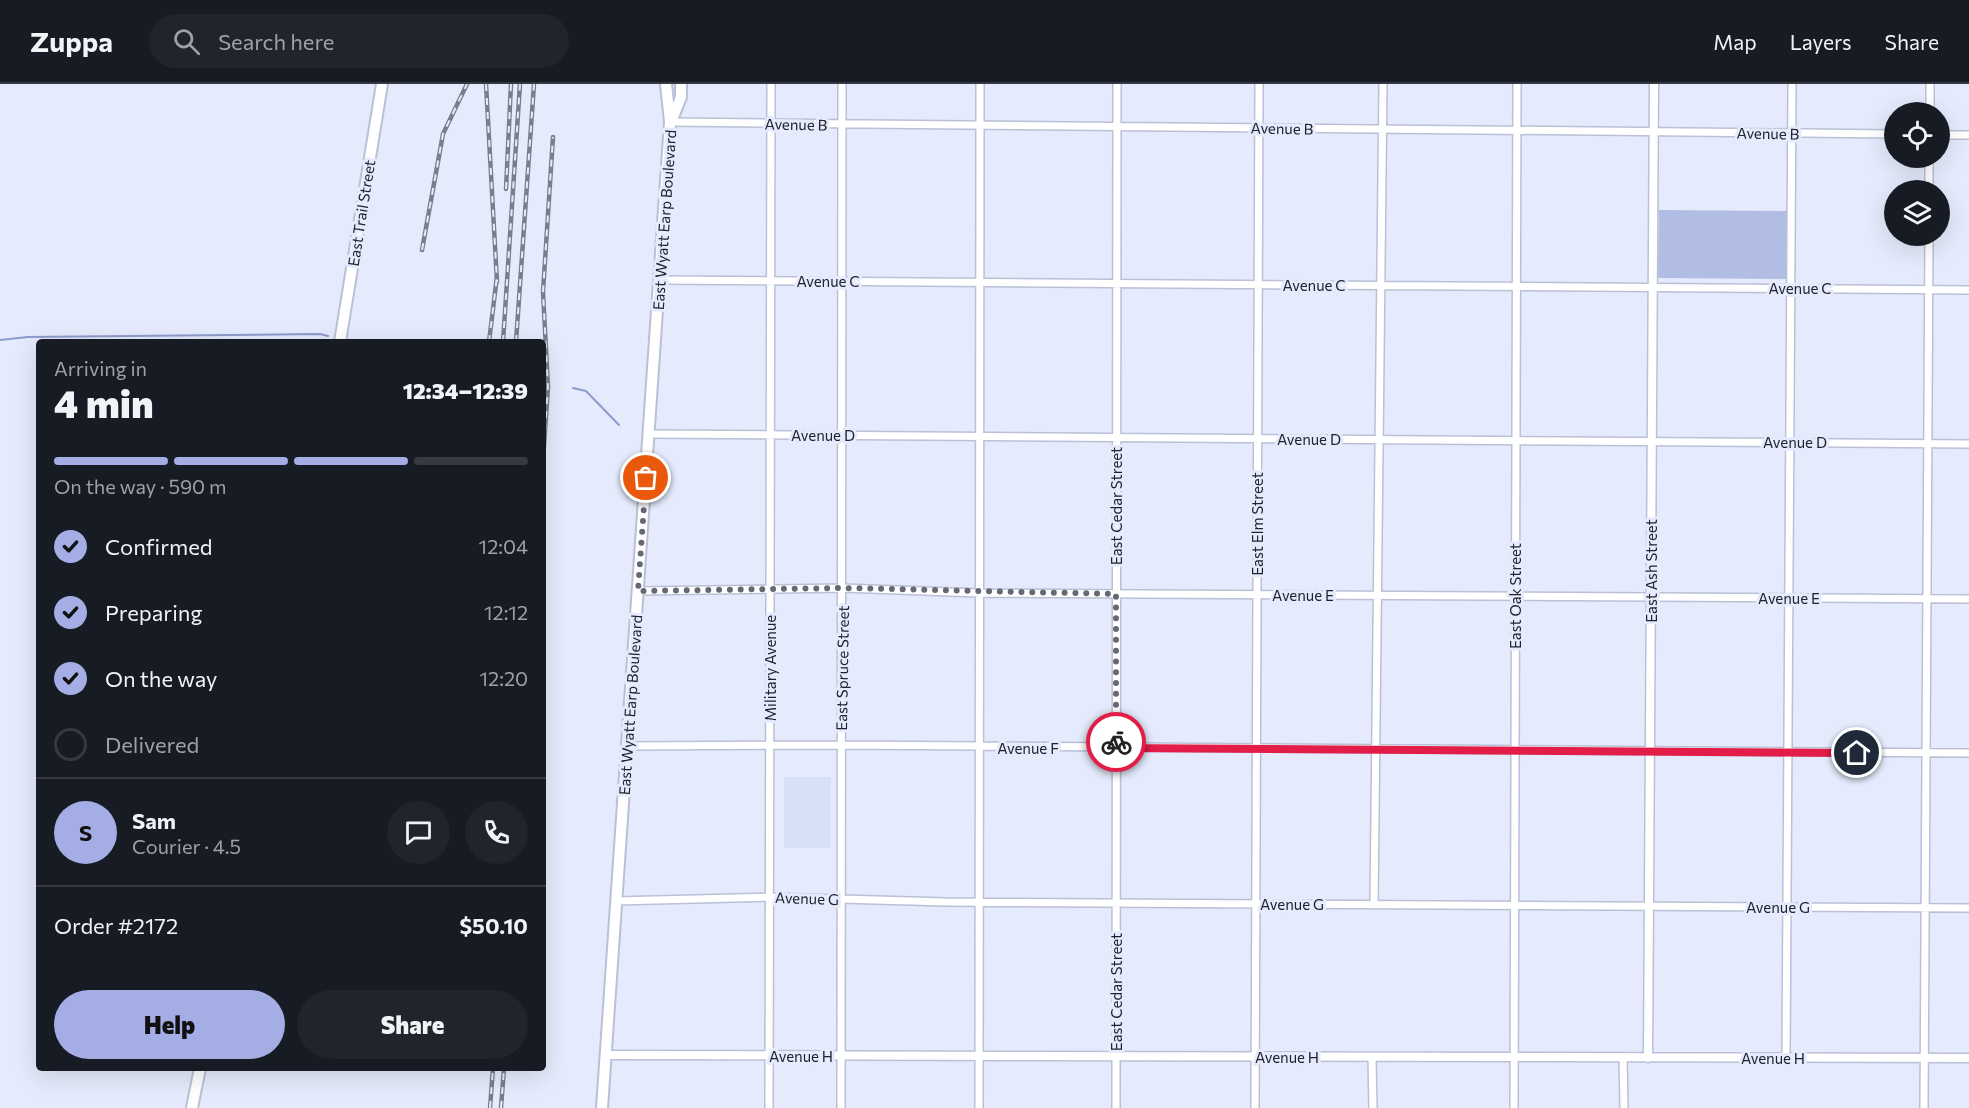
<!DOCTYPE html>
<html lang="en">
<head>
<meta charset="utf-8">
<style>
	:root { --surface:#171b24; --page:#20242c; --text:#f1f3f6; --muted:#9ea1a6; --line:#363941; --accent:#a4ade4 }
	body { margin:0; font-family:Commissioner,sans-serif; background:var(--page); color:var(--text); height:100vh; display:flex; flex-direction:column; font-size:22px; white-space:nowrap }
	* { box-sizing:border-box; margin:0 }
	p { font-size:20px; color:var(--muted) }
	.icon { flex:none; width:33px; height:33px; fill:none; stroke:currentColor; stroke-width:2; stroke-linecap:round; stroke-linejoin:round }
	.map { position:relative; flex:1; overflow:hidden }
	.panel { position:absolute; left:36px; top:255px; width:510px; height:732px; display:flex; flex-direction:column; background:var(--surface); border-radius:6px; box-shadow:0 6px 24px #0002 }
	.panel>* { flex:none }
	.tools { position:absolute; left:1884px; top:18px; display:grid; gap:12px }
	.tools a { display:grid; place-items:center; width:66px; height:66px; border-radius:50%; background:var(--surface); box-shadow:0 6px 24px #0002; font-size:30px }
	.pin { position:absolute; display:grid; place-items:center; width:51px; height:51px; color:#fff; margin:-26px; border:3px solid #fff; border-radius:50%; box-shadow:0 2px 6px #0007 }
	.courier { position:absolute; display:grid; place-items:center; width:60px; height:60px; margin:-30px; border:4px solid #e11d48; border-radius:50%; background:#fff; color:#222; box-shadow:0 2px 8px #0007 }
	.head em { font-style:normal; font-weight:800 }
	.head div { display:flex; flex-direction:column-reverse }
	.head { display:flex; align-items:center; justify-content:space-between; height:102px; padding:0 18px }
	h1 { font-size:39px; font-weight:800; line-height:45px }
	.bar { display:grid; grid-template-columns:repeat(4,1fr); gap:9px 6px; align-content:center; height:72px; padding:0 18px }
	.bar i { height:8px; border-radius:4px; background:var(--line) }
	.bar .current { background:var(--accent) }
	.bar p { grid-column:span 4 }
	.line { display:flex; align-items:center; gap:15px; padding:0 18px; border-top:2px solid var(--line) }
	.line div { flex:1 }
	.round { display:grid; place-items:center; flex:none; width:63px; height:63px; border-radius:32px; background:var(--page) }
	ol { padding:0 18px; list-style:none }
	li { display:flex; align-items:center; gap:18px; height:66px }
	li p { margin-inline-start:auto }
	li .icon { padding:6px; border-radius:50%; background:var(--accent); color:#111; stroke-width:4 }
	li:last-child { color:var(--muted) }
	li i { width:33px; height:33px; border:3px solid var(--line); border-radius:50% }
	.cta { display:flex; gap:12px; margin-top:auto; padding:12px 18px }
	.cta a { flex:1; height:69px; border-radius:36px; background:var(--accent); color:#111; font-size:24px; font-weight:800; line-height:69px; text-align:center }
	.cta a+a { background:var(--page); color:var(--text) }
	header { display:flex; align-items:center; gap:36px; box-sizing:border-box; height:84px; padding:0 30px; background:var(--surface); border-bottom:2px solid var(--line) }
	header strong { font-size:28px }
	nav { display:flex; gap:33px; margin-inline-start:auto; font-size:21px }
	.search { width:420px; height:54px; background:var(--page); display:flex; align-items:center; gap:15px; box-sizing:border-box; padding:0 21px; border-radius:33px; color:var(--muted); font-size:22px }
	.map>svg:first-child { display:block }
	.built { fill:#d8e0f7 }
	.green { fill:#b2bde4 }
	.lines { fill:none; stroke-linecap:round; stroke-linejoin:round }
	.stream { stroke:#8d9bcc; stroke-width:2 }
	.minor-casing { stroke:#bac0d6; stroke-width:10 }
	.tertiary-casing { stroke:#bac0d6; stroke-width:11 }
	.primary-casing { stroke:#bac0d6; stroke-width:14 }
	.minor { stroke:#fff; stroke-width:7 }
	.tertiary { stroke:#fff; stroke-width:8 }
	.primary { stroke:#fff; stroke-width:10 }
	.rail-casing { stroke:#7a7e8a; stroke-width:4.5 }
	.rail { stroke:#e5ebfc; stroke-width:2; stroke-dasharray:7; stroke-linecap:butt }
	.done { stroke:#656974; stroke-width:6; stroke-dasharray:0 10.8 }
	.route { stroke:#e11d48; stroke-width:8 }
	.labels { text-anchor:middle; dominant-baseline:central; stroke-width:6; stroke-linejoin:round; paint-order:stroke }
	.street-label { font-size:15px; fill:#20232b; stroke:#e5ebfc }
</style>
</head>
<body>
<header>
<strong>Zuppa</strong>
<div class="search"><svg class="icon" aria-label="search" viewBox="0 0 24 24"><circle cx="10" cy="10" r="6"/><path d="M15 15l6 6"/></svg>Search here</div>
<nav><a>Map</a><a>Layers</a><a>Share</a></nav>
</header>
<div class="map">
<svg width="1969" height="1024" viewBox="0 0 1969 1024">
	<rect width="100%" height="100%" fill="#e5ebfc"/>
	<path class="built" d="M784,693H831L830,764H784Z"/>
	<path class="green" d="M1659,126L1787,127L1786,195L1658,194Z"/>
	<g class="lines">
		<path class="stream" d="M0,256L28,253L320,250L328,252
			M543,302H544
			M573,304L586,307L619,341"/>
		<g class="minor-casing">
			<path id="minor" d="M1930,28V0
				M670,38L1894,50
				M1940,51H1969
				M1929,106V74
				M659,196L1969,206
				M649,350L1969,360
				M638,507L843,504L979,509L1969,515
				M627,662L841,661L1969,669
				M616,817L770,813L946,818L1969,824
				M1374,821L1383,0
				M1372,973L1373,1024
				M1623,974L1624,1024
				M1786,974L1792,0
				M769,1024L771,0
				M841,1024L842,0
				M979,1024L980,0
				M1116,1024L1117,0
				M1255,1024L1259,0
				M1514,1024L1517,0
				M1924,1024L1929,152"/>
		</g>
		<g class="tertiary-casing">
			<path id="tertiary" d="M605,971L1969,974
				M1648,974L1654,0"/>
		</g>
		<g class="primary-casing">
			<path id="primary" d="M671,38L681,13V0
				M340,258L382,0
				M192,1024L200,984
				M602,1024L670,38L666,0"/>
		</g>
		<use href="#minor" class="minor"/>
		<use href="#tertiary" class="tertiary"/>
		<use href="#primary" class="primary"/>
		<g class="rail-casing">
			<path id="rail" d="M486,0L497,198
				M506,105L511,0
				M422,166L443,50L467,0
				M489,258L497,192
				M503,258L520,0
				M516,258L534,0
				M543,376L548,303L543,208L553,53
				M490,1024L493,984
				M501,1024L504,984"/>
		</g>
		<use href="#rail" class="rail"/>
	</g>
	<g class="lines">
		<path class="done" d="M646,394L638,507L843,504L1116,510V658"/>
		<path class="route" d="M1116,658V664L1857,669"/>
	</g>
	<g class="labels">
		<g class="street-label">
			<text transform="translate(796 40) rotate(1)">Avenue B</text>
			<text transform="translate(1282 44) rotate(1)">Avenue B</text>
			<text transform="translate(1768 49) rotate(1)">Avenue B</text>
			<text transform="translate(361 129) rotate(-81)">East Trail Street</text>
			<text transform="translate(664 136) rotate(-86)">East Wyatt Earp Boulevard</text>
			<text x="828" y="197">Avenue C</text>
			<text x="1314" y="201">Avenue C</text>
			<text x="1800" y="204">Avenue C</text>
			<text x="823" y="351">Avenue D</text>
			<text x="1309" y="355">Avenue D</text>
			<text x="1795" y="358">Avenue D</text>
			<text transform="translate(1116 422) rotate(-90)">East Cedar Street</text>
			<text transform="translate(1257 440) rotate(-90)">East Elm Street</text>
			<text transform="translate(1651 487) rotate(-90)">East Ash Street</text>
			<text x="1303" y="511">Avenue E</text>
			<text transform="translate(1515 512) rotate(-90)">East Oak Street</text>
			<text x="1789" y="514">Avenue E</text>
			<text transform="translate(770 584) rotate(-90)">Military Avenue</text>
			<text transform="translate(842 584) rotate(-89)">East Spruce Street</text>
			<text transform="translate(630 621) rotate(-86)">East Wyatt Earp Boulevard</text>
			<text x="1028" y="664">Avenue F</text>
			<text transform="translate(807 814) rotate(2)">Avenue G</text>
			<text x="1292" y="820">Avenue G</text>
			<text x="1778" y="823">Avenue G</text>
			<text transform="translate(1116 908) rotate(-90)">East Cedar Street</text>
			<text x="801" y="972">Avenue H</text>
			<text x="1287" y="973">Avenue H</text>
			<text x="1773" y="974">Avenue H</text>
		</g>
	</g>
</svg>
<div class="tools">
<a><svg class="icon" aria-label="locate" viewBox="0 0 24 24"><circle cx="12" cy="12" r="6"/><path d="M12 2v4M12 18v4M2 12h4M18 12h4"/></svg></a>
<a><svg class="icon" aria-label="layers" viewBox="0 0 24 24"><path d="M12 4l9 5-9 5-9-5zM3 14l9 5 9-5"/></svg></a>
</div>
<div class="pin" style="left:646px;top:394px;background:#ea580c"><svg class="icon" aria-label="bag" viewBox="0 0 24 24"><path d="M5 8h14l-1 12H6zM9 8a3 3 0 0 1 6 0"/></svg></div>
<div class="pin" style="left:1857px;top:669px;background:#1f2937"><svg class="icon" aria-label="home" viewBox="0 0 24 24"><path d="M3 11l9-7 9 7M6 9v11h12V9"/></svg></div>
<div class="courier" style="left:1116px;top:658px"><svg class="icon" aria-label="bike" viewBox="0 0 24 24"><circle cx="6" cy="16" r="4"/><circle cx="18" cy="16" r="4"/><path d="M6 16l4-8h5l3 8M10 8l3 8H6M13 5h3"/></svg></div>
<section class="panel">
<div class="head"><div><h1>4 min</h1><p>Arriving in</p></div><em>12:34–12:39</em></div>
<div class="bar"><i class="current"></i><i class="current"></i><i class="current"></i><i></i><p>On the way · 590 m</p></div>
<ol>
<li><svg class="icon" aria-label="check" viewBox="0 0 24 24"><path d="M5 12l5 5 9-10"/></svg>Confirmed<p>12:04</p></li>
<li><svg class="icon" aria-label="check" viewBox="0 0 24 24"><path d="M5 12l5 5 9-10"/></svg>Preparing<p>12:12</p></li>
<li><svg class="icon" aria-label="check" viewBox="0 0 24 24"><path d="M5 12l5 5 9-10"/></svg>On the way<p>12:20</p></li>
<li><i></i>Delivered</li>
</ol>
<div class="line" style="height:108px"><b class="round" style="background:var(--accent);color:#111">S</b><div><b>Sam</b><p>Courier · 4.5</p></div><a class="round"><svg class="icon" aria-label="chat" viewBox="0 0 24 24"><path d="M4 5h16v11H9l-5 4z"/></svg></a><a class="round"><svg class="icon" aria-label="phone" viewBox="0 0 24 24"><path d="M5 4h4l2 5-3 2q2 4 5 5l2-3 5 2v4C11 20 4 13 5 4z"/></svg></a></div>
<div class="line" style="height:78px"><div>Order #2172</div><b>$50.10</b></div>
<div class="cta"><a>Help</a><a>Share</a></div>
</section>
</div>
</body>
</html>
